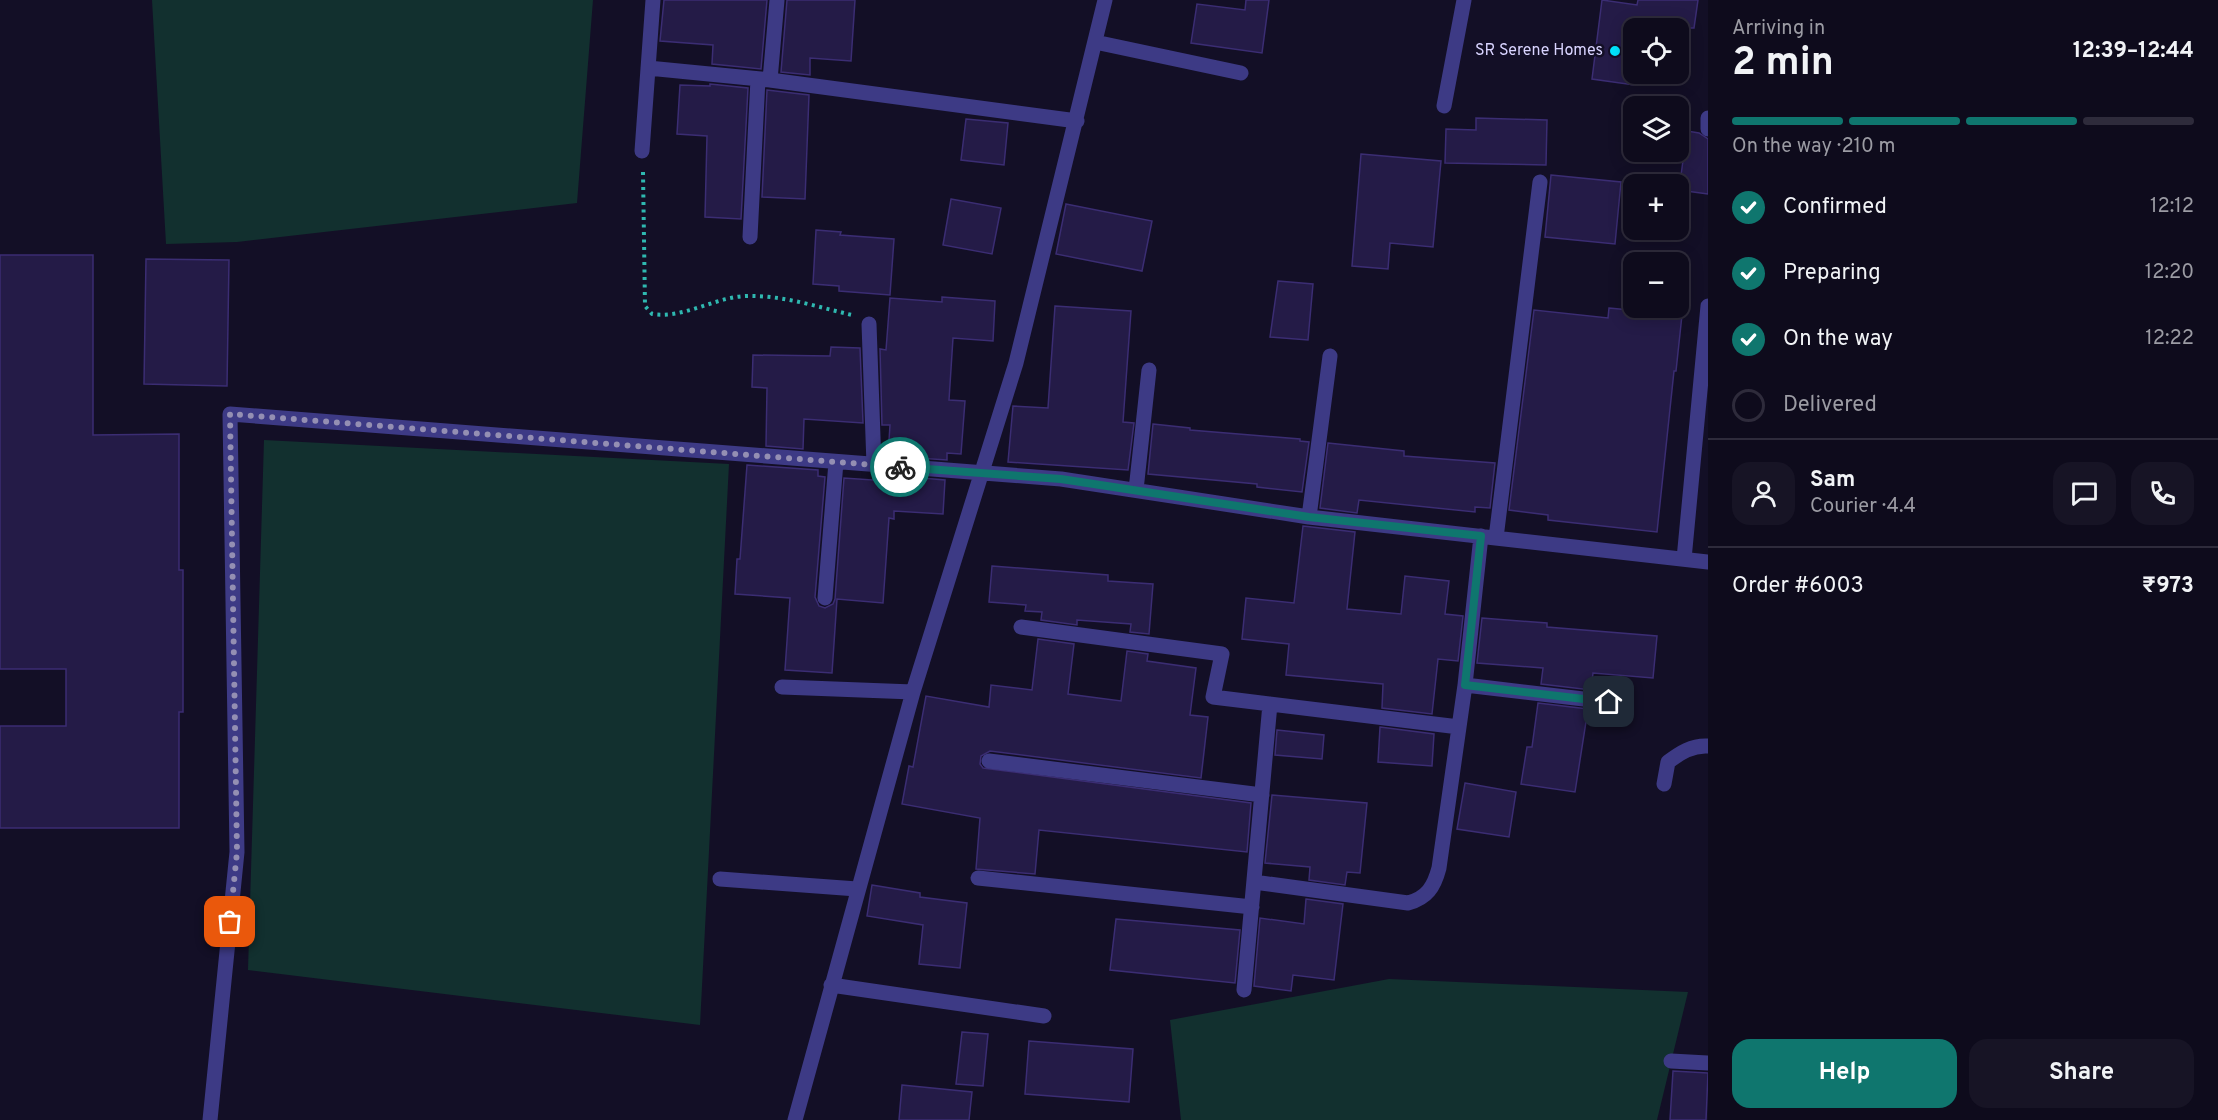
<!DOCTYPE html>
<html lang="en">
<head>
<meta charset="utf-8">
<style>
	:root { --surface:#0e0b1c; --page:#171425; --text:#f1f3f6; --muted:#9b9ba3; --line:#2e2b3b; --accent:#0f766e }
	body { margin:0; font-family:Overpass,sans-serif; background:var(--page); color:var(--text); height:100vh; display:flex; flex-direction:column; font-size:22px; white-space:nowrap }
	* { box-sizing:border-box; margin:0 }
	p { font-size:20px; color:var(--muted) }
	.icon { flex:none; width:33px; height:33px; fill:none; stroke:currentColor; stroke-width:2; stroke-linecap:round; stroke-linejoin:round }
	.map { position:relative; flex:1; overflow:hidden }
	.side { display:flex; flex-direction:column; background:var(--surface); width:510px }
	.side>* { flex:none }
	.buttons { position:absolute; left:1623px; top:18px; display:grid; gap:12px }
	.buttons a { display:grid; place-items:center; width:66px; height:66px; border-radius:12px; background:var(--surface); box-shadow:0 3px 15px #0003,0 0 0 2px var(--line); font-size:30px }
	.pin { position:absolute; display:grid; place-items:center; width:51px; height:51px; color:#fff; margin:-26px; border-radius:12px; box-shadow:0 3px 9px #0006 }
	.courier { position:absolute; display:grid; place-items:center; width:60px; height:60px; margin:-30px; border:4px solid #0f766e; border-radius:50%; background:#fff; color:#222; box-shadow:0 2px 8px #0007 }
	.headline em { font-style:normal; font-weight:700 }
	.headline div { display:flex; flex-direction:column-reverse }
	.headline { display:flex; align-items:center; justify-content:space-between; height:102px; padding:0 24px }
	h1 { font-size:39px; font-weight:700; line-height:45px }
	.bar { display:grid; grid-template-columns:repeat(4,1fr); gap:9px 6px; align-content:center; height:72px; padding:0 24px }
	.bar i { height:8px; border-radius:4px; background:var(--line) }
	.bar .current { background:var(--accent) }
	.bar p { grid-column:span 4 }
	.line { display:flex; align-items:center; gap:15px; padding:0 24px; border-top:2px solid var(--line) }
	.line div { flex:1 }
	.round { display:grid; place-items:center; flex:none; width:63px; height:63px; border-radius:18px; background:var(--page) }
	ol { padding:0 24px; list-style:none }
	li { display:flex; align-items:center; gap:18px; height:66px }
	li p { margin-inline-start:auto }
	li .icon { padding:6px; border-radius:50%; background:var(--accent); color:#fff; stroke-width:4 }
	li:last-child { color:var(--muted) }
	li i { width:33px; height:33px; border:3px solid var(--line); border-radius:50% }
	.cta { display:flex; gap:12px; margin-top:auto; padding:12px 24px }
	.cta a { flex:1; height:69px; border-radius:18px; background:var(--accent); color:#fff; font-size:24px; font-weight:700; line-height:69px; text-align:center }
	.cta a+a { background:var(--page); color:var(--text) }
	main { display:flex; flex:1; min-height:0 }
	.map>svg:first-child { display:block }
	.green { fill:#12302f }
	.building { fill:#241b47; stroke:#3b2d73; stroke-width:1.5 }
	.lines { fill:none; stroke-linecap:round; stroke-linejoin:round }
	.path { stroke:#2fb8b0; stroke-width:4; stroke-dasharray:3 4.5; stroke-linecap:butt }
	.minor { stroke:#3d3a85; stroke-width:15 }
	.done { stroke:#948fb3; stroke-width:6; stroke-dasharray:0 10.8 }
	.route { stroke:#0f766e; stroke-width:8 }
	.poi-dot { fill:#00e5ff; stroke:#130f26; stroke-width:2 }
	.labels { text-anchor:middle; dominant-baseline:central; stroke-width:5; stroke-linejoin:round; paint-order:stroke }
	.poi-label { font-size:16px; fill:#d9d4ff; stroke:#130f26; text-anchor:end }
</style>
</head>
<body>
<main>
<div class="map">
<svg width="1708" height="1120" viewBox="0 0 1708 1120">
	<rect width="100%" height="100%" fill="#130f26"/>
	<path class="green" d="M152,0H593L577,203L237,242L166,244Z
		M264,440L729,464L700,1025L248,970Z
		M1389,979L1688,992L1657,1120H1181L1170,1020Z"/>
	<path class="building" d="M664,0H767L761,69L712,64L713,45L660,41Z
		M787,0H855L851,61L810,58V75L781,72Z
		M1246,0H1269L1262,53L1191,43L1197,4L1245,10Z
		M1602,0L1637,5L1638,0H1698L1694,28H1634V85L1592,79Z
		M710,84L748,88L741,219L705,217L707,136L677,134L680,85L710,86Z
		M767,90L809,95L805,199L762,197Z
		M1476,118L1547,120L1546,165L1445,163L1446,129L1476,130Z
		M966,119L1008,123L1004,165L961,160Z
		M1687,131L1699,133L1708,139V194L1679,190Z
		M1361,154L1441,161L1433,247L1390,243L1388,269L1352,266Z
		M1551,175L1621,182L1615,244L1545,237Z
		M951,199L1001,208L992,254L943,245Z
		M1066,204L1152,221L1142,271L1056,254Z
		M816,230L841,232L840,235L894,239L890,295L839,291V286L813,284Z
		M0,255H93V435L179,434V570H183V712H179V828H0V726H66V669H0Z
		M146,259L229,260L227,386L144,384Z
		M1278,281L1313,284L1308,340L1270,337Z
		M942,297L995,301L993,341L953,338L949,400L965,401L961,454L947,453V460L888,456L890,425H882L880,349L886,350L890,298L942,302Z
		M1055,306L1131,311L1123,422L1134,423L1128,470L1008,462L1013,406L1048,408Z
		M1609,308L1682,315L1676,371H1674L1657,532L1548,520V515L1509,510L1534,310L1608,318Z
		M831,347L860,348L863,423L804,419L803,449L766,446L767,388L752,387L753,355L830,356Z
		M1153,424L1190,428V430L1300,439V441L1309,442L1302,492L1257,487V484L1148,474Z
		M1328,443L1404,451V456L1495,463L1490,508L1475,507V512L1359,500L1357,513L1320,508Z
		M747,465L818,470V476L825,477L815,597L819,606L825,608L833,604L835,599L844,478L887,481V475L945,480L943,514L894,511V519L889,518L883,603L837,599L832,673L785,670L790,598L735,594L737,559H740Z
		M1303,526L1355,532L1347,609L1401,614L1405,576L1449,581L1445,614L1463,616L1458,661L1438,659L1432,714L1382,708L1383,684L1286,675L1289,644L1242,639L1246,598L1294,603Z
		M992,566L1108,575V581L1153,584L1149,634L1130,632L1131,624L1077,620V625L1041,620L1042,612L1025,611L1026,605L989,602Z
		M1482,618L1547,623V627L1657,636L1653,678L1593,673L1591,690L1541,684L1543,668L1477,663Z
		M1038,639L1074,644L1068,694L1121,701L1127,651L1148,654L1147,661L1196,668L1190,715L1208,717L1201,778L990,751L981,756L980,764L983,768L1251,803L1247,852L1039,830L1035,874L976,869L980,818L902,804L909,766L913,767L926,696L989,707L991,685L1032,690Z
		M1538,703L1588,709L1575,792L1521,784L1527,747H1532Z
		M1380,727L1434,734L1432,766L1378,762Z
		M1277,730L1324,735L1322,759L1275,755Z
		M1465,783L1516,792L1509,837L1457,829Z
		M1272,795L1367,803L1360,873L1347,872L1345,885L1309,880L1310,867L1265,863Z
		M872,885L920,893V897L967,903L960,968L919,964L923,925L867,916Z
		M1306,899L1343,904L1334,980L1293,975L1291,991L1254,986L1260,918L1304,924Z
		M1116,919L1240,930L1235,983L1110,970Z
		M962,1032L988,1034L983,1086L956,1084Z
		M1029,1041L1133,1049L1129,1102L1025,1094Z
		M1673,1071L1708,1073L1706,1120H1670Z
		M902,1085L972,1092L969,1120H899Z"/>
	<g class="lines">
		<path class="path" d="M643,172L645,306L652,314C684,319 714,297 747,296C782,295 818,307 852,315"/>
		<path class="minor" d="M1095,42L1241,73
			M648,68L770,80L1077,121
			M770,80L777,0
			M1444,106L1464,0
			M1708,118V129
			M642,151L653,0
			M750,237L758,79
			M869,324L874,465
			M1136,490L1149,370
			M1309,517L1330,356
			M1496,538L1540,182
			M1684,559L1708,306
			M825,598L836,462
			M1021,627L1222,654L1213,697L1459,727
			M1465,685L1609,702
			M782,687L913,692
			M989,761L1262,795
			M1664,784L1668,762C1680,753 1692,745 1708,746
			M978,878L1252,907
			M720,879L857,889
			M1254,882L1408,903C1427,898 1434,887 1439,868L1465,685L1481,536
			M831,985L1044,1016
			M1244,990L1270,704
			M1671,1061L1708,1063
			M210,1120L237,852L230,414L1061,479L1309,517L1708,562
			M795,1120L913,692L1016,363L1105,0"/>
	</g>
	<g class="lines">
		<path class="done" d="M230,922L237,852L230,414L900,467"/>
		<path class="route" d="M900,467L1061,479L1309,517L1481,536L1465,685L1609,702"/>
	</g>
	<circle class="poi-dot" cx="1615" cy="51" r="6"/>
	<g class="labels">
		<g class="poi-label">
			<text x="1603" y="51">SR Serene Homes</text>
		</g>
	</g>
</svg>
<div class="buttons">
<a><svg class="icon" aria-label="locate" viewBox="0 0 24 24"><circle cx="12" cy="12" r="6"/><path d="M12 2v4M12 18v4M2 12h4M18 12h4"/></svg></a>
<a><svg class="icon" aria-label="layers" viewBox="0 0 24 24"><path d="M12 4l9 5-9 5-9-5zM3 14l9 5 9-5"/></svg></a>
<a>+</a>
<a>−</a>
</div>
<div class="pin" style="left:230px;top:922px;background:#ea580c"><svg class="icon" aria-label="bag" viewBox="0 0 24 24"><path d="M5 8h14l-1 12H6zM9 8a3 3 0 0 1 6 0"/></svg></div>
<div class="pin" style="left:1609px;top:702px;background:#1f2937"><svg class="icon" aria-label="home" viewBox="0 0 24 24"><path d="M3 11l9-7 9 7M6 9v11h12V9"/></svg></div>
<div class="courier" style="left:900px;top:467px"><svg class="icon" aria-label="bike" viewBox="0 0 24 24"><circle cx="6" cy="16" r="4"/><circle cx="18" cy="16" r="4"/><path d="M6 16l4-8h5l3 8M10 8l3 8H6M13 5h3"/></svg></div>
</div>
<section class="side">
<div class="headline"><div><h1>2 min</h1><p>Arriving in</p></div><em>12:39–12:44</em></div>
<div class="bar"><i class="current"></i><i class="current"></i><i class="current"></i><i></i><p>On the way · 210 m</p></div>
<ol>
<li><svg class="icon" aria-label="check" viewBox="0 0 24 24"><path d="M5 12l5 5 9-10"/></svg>Confirmed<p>12:12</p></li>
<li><svg class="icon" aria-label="check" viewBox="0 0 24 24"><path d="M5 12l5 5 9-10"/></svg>Preparing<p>12:20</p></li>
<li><svg class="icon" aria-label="check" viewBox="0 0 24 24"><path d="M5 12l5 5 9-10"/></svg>On the way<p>12:22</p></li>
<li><i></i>Delivered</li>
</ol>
<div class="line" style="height:108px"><a class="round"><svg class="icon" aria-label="person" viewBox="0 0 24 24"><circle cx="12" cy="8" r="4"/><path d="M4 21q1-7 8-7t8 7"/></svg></a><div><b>Sam</b><p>Courier · 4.4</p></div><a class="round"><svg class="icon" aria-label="chat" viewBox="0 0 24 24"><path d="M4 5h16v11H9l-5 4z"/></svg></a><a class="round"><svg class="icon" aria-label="phone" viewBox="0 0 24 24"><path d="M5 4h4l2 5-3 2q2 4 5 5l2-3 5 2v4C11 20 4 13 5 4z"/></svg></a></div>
<div class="line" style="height:78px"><div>Order #6003</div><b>₹973</b></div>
<div class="cta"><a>Help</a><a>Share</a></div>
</section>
</main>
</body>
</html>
